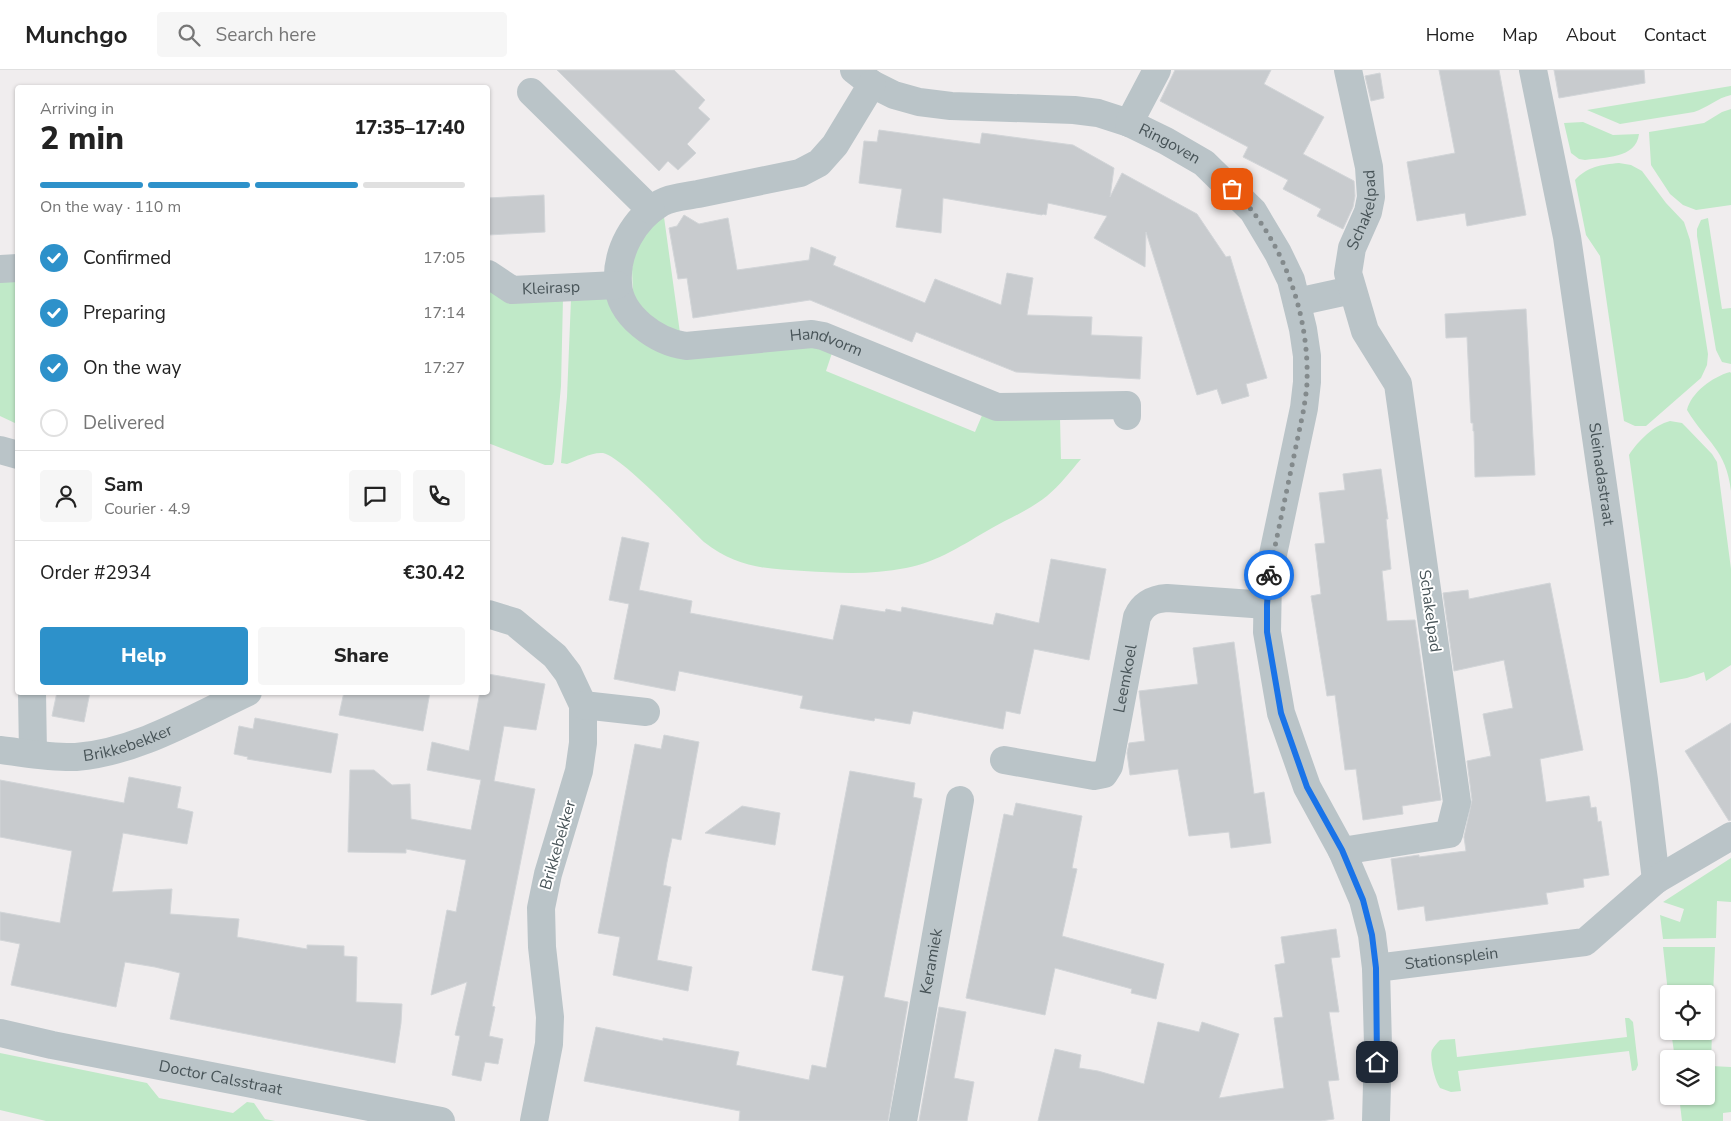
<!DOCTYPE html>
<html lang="en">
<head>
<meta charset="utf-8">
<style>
	:root { --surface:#fff; --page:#f6f6f6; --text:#222; --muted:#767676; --line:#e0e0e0; --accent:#2d91ca }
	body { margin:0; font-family:"Nunito Sans",sans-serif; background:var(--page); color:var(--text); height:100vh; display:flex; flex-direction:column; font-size:19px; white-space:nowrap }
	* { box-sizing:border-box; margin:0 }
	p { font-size:16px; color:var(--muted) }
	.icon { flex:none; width:28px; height:28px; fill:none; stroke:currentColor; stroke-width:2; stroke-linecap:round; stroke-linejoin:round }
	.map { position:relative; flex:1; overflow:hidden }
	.drawer { position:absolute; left:15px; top:15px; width:475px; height:610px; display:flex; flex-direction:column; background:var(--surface); border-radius:5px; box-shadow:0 1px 4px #0004 }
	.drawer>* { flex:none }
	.tools { position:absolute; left:1660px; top:915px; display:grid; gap:10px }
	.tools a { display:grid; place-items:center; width:55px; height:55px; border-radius:5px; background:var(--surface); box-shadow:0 1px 4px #0004; font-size:25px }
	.pin { position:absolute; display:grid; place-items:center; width:42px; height:42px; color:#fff; margin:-21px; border-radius:10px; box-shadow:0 2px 8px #0006 }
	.courier { position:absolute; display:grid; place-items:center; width:50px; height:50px; margin:-25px; border:4px solid #1a73e8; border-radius:50%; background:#fff; color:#222; box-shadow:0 1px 6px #0007 }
	.summary em { font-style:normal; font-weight:800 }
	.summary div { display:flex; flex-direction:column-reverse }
	.summary { display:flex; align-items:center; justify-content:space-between; height:85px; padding:0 25px }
	h1 { font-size:32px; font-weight:800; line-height:38px }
	.bar { display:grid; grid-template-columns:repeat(4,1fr); gap:8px 5px; align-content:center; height:60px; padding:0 25px }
	.bar i { height:6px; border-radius:4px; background:var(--line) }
	.bar .on { background:var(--accent) }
	.bar p { grid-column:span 4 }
	.line { display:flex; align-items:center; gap:12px; padding:0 25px; border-top:1px solid var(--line) }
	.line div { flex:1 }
	.round { display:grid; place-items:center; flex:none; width:52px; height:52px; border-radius:5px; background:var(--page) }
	ol { padding:0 25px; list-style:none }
	li { display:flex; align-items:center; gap:15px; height:55px }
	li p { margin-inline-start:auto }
	li .icon { padding:5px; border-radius:50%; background:var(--accent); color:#fff; stroke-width:4 }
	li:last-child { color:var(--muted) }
	li i { width:28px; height:28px; border:2px solid var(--line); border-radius:50% }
	.primary-button { display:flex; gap:10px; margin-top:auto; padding:10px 25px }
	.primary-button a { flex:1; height:58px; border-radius:5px; background:var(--accent); color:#fff; font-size:20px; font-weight:800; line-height:58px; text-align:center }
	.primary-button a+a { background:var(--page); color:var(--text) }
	header { display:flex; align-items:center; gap:30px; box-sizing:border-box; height:70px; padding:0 25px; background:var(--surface); border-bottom:1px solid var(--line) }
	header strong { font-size:24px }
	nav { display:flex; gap:28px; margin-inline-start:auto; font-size:18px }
	.search { width:350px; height:45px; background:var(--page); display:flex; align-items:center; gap:12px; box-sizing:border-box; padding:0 18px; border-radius:5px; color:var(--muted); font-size:19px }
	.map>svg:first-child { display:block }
	.green { fill:#c0e9c8 }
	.building { fill:#c8cbce; stroke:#d2d5d8 }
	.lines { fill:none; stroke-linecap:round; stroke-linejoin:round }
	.minor { stroke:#bac4c8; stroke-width:28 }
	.done { stroke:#838a8c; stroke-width:5; stroke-dasharray:0 9 }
	.route { stroke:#1a73e8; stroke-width:6 }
	.labels { text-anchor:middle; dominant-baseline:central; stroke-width:4; stroke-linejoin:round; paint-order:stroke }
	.street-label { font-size:16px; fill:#485458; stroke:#fff }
</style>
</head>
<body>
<header>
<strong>Munchgo</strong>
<div class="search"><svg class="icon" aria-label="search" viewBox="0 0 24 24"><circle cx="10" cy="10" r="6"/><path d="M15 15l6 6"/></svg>Search here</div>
<nav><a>Home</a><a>Map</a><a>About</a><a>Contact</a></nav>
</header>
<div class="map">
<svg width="1731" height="1051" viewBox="0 0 1731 1051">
	<rect width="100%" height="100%" fill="#f0edee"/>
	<path class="green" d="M1731,16V25C1717,28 1707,38 1694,42L1620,54L1587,40Z
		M1731,39V135L1696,140L1683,135L1670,124L1651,95L1649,62L1704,53L1722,42Z
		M1583,52L1613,65L1639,64C1636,89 1604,87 1585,90L1579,89L1571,83L1564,53Z
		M1619,93L1631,95L1642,101L1666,133L1684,152L1690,170L1708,284L1707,295L1701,308L1646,356H1635L1624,351L1600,186L1586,165L1575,110C1588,96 1601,95 1619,93Z
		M664,147L680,263L649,247L633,226L632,199L634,186L641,170L650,158Z
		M1708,148L1722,239L1731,238V294L1722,292L1716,280L1697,166V159L1701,150Z
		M17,208V354L0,346V209Z
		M488,216L563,228L561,316L554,392L552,395H545L488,373Z
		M606,228L640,267L813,272L833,280L826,301L975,362L983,343L1060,348L1061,389H1081C1070,402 1060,415 1047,426C1031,439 1010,448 992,458C964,474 938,492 906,498C872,505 838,503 804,501C764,499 736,497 704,472C687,456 621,386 603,383C591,382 578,390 567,394L561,393L567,327L571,229Z
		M1730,302L1731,303V421C1726,379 1707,373 1687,340C1691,323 1712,307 1730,302Z
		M1670,351L1682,353L1686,357L1712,384L1717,392L1731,499V595L1706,611L1704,602L1687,608L1660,613L1629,385C1638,371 1654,355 1670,351Z
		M1731,788V832L1717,831L1716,868L1663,869L1660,845L1680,852L1684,839L1663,832Z
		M1663,877H1715L1712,951H1706V924H1669V932Z
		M1625,948H1629L1633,952L1638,995L1636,1000L1632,1001L1629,981L1458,1001L1461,1021L1451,1022L1440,1018C1435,1011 1429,988 1432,980C1434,976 1437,973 1440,970L1455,969L1457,987L1627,967Z
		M1706,960H1712L1711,996L1731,997V1042L1723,1043V1051H1682L1679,1026H1706V989H1675L1671,961H1706Z
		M0,983L147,1013L159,1028L233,1043L247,1032L254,1033L265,1049L275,1051H46L0,1040Z"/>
	<path class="building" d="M557,0H674L705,30L698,38L710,49L687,74L696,83L678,100L668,91L659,101Z
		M1175,0H1271L1264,14L1324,47L1303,84L1354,111L1355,126L1353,137L1343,159L1317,146L1321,139L1283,119L1288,110L1243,87L1248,77L1160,31Z
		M1439,0H1499L1526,145L1467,156L1465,143L1417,151L1407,92L1455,83Z
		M1554,0H1644L1645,13L1559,28Z
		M1380,3L1384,28L1371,31L1365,6Z
		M879,60L980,74L982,63L1073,75L1114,98L1110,127L1122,103L1197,144L1226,187L1230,186L1267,308L1246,314L1249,326L1222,334L1217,319L1197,325L1146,162L1145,197L1094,168L1107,146L1048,133L1046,145L1043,144L1042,145L943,128L941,163L896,157L902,119L859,113L864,71L877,72Z
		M544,125L545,162L488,165V128Z
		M684,145L699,154L728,148L737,200L809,190L811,177L836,187L833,195L925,233L935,209L1001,235L1007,203L1033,208L1027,245L1092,247L1091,265L1142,267L1140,309L1016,302L916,262L912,272L810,230L693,248L687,208L678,209L669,158L677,156Z
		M1526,239L1535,405L1475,407L1474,361H1473V353H1471L1467,267L1446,268L1445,244Z
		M1381,399L1388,449H1386L1391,499L1382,501L1387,551L1415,550L1441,730L1402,736L1403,744L1363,750L1356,699L1345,700L1335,625L1327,626L1311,526L1321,524L1315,474L1325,473L1319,423L1345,420L1343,404Z
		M622,467L649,473L639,520L692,531L690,543L833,570L841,535L885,542L886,539L901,542L902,537L993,555L996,543L1039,553L1051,489L1106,499L1089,590L1034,579L1020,644L1006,641L1003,659L913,641L910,654L875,648L874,651L800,638L803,626L679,601L675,621L614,609L629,534L609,530Z
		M1550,513L1583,680L1540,689L1546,732L1589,726L1591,738L1596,737L1598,752L1601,751L1609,805L1583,809L1584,817L1546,823L1548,834L1426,851L1424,836L1398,840L1391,789L1419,785V787L1466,781L1464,767L1472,730L1467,691L1491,686L1483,644L1513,638L1504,590L1454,601L1443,523L1468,520L1469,529Z
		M1234,572L1254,724L1264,722L1271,773L1231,778L1229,762L1189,766L1178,699L1130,705L1127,683L1129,673L1145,671L1139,621L1198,614L1193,578Z
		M488,604L545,614L536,660L504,656L494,711L535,719L492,936L495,937L489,966L503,969L498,994L485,992L481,1011L452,1005L460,966L455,965L467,912L431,925L447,840L456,842L466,790L406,779V783L348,782L350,700H374L392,715L410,714L411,749L471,760L481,710L427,700L432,672L469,681L480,622H488Z
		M57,622H90L84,652L52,646Z
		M344,622H430L423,661L339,645Z
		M255,648L338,664L331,703L247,689L248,687L234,684L239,656L253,659Z
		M1731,653V750L1729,751L1685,681Z
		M664,665L699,672L681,770L672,768L667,792L663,815L671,817L657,890L692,897L688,921L613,905L620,867L598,863L635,674L661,679Z
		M850,701L915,713L913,727L922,729L884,927L908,932L888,1051H739L740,1041L584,1011L596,957L663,971V968L739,982L736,995L809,1010L812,995L826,998L844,906L812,900Z
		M129,707L181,717L177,738L193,742L187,774L123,763L112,822L172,819L170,844L239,849L237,867L307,879V875L344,876V886L357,887L356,932L402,934L401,953L395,993L170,949L180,903L155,897L125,892L116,937L11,915L20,874L0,870V842L60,853L72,781L0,767V710L124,733Z
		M1016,733L1082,746L1072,798L1077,799L1062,866L1164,894L1156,929L1131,923L1132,919L1055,898L1045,945L966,928L1004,744L1013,746Z
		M742,736L780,743L775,775L705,763Z
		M1336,859L1340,887L1331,888L1339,942H1329L1339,1010L1328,1011L1334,1049L1321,1051H1038L1055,979L1081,985L1079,998L1098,1001L1144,1014L1158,952L1199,962L1202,952L1239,964L1219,1028L1284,1018L1274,948L1283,947L1275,895L1285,893L1281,867Z
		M939,937L966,942L954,1008L974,1012L967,1051H919Z"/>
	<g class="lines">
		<g class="minor">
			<path id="s1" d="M854,0L872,14L894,25L919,32L951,36L1074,40L1098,43L1129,53L1166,71L1204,93L1253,141L1278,183L1291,210L1303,259L1307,286V312L1304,338L1268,508L1267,562L1281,643L1307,717L1342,781L1363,830L1372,865L1376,898"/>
			<path id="s2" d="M1533,0L1567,167L1608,450L1644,710L1656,810"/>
			<path id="s3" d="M872,14L835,75L819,93L800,103C766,110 732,117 698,124C687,126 671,127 661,133C634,149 616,181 618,213C619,246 657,272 686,276L812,264L823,266L997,337L1127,335V346"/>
			<path d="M531,22L651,140"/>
			<path d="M1129,53L1157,0"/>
			<path d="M0,199L18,198"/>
			<path id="s4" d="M488,204L512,220L617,215"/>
			<path d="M1297,232L1352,220"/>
			<path d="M0,380L18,385"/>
			<path d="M488,544L514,552L555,586L568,603L583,635V673L579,701L548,804L541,838L542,877L550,947L549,974L534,1051"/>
			<path d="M32,622L33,684"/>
			<path d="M583,635L646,642"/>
			<path id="s5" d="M0,680C25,683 52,688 76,687C137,682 193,648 248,622"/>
			<path id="s6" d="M1004,690L1094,706L1104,704L1109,696L1137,547C1143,534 1152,529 1167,528L1267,535"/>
			<path id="s7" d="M1342,781L1449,764L1457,732L1398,314L1365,261L1348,203L1352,178L1368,142L1371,127L1369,97L1348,0"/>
			<path id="s8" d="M0,963L52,975L441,1051"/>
			<path id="s9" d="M903,1051L960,730"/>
			<path id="s10" d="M1376,1051L1378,976L1376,898L1585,872L1656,810L1731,766"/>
		</g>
	</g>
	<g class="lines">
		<path class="done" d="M1232,119C1239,127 1247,134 1253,142C1289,189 1309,252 1307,311C1307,320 1305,329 1304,338L1269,505"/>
		<path class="route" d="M1269,505L1267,535V562L1281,643L1307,717L1342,780L1363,830L1372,865L1376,898L1377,992"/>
	</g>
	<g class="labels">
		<g class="street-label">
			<text stroke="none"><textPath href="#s1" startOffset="331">Ringoven</textPath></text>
			<text stroke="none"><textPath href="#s7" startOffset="752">Schakelpad</textPath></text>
			<text stroke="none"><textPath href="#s4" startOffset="68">Kleirasp</textPath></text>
			<text stroke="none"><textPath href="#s3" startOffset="596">Handvorm</textPath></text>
			<text stroke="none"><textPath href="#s2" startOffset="410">Sleinadastraat</textPath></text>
			<text transform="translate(1430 541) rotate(82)">Schakelpad</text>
			<text stroke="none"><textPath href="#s6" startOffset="200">Leemkoel</textPath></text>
			<text stroke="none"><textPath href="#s5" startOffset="130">Brikkebekker</textPath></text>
			<text transform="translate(558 775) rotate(-74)">Brikkebekker</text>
			<text stroke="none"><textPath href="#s10" startOffset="229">Stationsplein</textPath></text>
			<text stroke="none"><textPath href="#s9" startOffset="162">Keramiek</textPath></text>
			<text stroke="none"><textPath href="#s8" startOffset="225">Doctor Calsstraat</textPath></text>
		</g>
	</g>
</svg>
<div class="tools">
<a><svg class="icon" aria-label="locate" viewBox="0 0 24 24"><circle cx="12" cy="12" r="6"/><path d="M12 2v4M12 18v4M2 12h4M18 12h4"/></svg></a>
<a><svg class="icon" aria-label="layers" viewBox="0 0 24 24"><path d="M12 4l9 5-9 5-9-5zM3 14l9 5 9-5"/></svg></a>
</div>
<div class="pin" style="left:1232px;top:119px;background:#ea580c"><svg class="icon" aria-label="bag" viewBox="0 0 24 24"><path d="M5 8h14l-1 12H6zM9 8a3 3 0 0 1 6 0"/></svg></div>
<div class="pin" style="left:1377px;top:992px;background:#1f2937"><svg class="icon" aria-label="home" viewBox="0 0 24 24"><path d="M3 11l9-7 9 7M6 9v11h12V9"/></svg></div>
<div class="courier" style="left:1269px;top:505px"><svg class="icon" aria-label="bike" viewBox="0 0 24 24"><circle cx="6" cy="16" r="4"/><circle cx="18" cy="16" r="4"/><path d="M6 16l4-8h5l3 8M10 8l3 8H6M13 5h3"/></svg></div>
<section class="drawer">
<div class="summary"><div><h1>2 min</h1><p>Arriving in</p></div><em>17:35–17:40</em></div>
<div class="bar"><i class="on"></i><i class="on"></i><i class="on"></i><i></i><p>On the way · 110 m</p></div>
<ol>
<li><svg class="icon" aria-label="check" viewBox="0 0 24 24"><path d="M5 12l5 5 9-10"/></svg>Confirmed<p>17:05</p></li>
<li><svg class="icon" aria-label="check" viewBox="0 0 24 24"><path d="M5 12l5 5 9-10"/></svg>Preparing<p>17:14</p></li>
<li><svg class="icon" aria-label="check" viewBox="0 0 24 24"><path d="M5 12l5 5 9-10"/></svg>On the way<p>17:27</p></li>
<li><i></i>Delivered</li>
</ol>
<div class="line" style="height:90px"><a class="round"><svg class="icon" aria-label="person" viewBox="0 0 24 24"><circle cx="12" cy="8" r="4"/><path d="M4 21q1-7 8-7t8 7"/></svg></a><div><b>Sam</b><p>Courier · 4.9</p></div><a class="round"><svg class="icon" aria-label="chat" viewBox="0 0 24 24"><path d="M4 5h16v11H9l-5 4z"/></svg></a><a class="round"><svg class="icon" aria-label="phone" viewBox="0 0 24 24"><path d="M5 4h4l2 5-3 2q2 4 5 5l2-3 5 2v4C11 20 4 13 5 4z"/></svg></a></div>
<div class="line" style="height:65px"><div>Order #2934</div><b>€30.42</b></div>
<div class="primary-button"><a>Help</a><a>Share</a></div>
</section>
</div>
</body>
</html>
